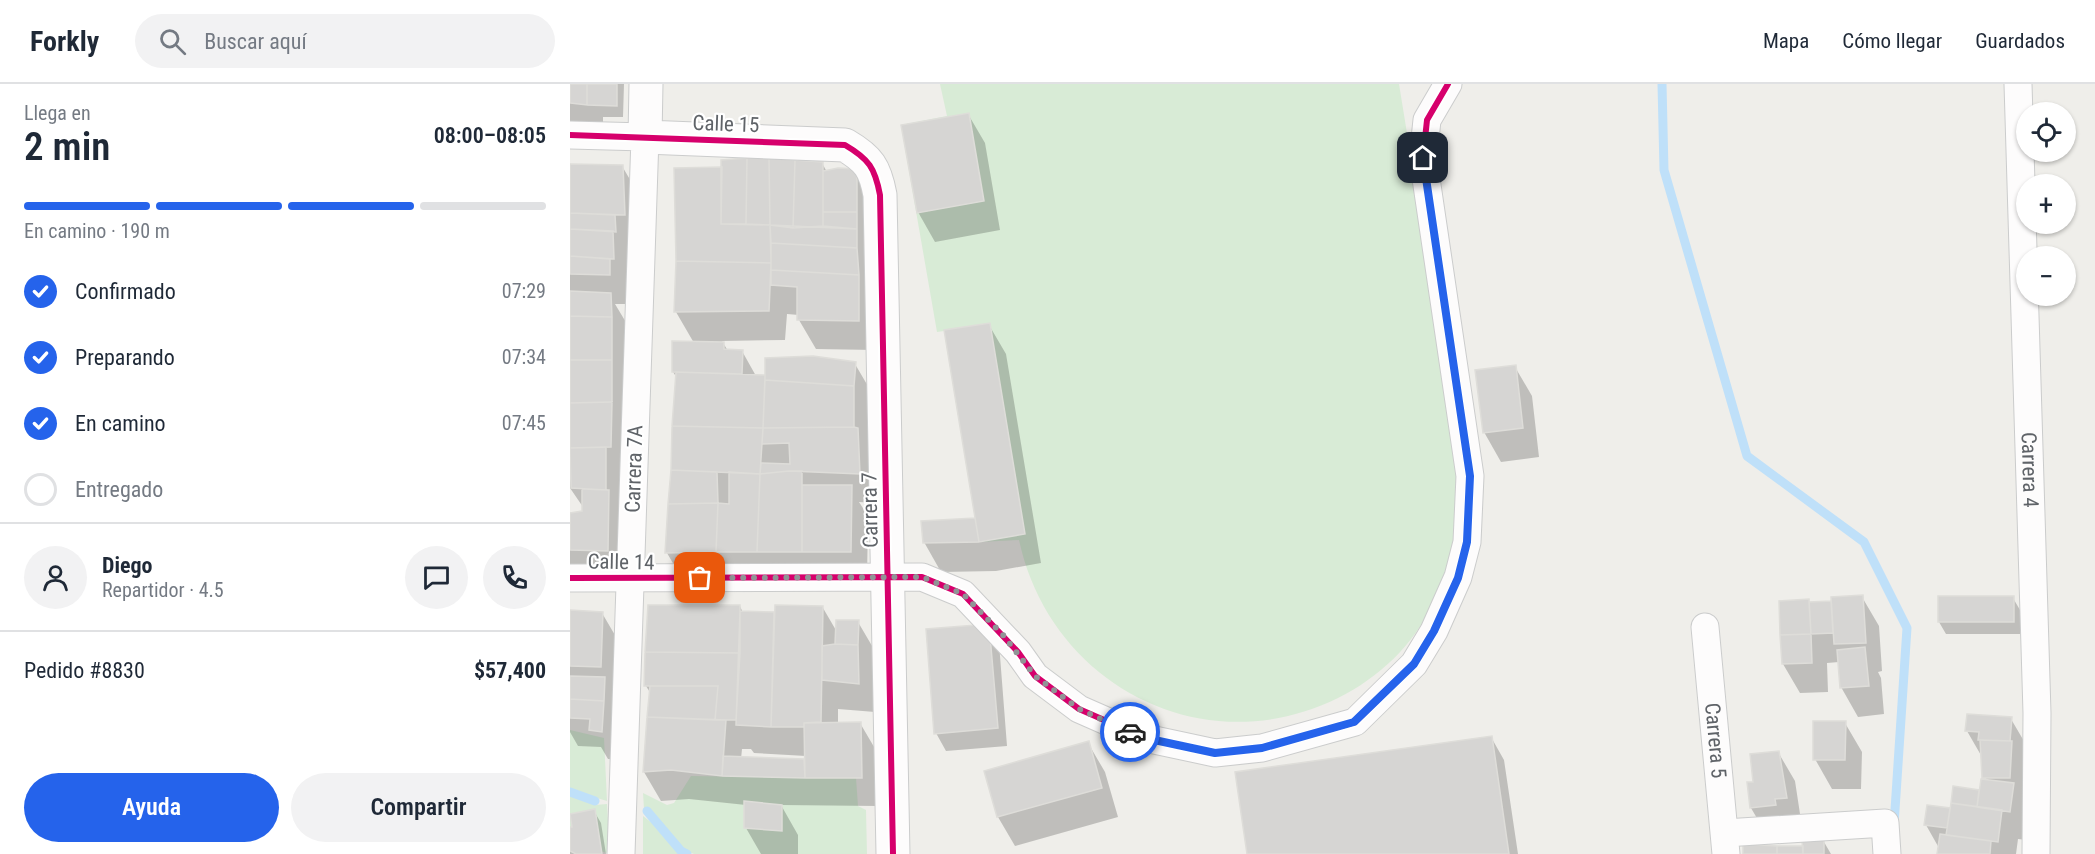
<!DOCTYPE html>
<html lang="es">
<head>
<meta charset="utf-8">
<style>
	:root { --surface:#fff; --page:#f2f2f3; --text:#1f2937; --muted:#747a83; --line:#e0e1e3; --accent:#2563eb }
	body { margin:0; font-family:"Roboto Condensed",sans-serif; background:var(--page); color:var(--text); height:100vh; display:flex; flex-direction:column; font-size:22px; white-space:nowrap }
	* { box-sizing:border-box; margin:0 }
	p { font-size:20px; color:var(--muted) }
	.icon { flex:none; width:33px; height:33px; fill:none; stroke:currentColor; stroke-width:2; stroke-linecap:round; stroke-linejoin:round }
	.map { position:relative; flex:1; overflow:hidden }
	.sheet { display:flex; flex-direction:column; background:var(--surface); width:570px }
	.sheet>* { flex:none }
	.buttons { position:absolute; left:1446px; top:18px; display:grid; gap:12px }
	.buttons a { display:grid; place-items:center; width:60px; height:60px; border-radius:50%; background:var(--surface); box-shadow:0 2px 4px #0004; font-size:30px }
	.pin { position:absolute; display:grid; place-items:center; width:51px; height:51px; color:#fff; margin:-26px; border-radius:12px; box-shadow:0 3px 9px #0006 }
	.courier { position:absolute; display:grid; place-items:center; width:60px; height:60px; margin:-30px; border:4px solid #2563eb; border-radius:50%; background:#fff; color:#222; box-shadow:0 2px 8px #0007 }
	.headline em { font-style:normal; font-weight:600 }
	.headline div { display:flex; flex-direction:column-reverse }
	.headline { display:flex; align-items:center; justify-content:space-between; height:102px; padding:0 24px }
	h1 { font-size:39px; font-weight:600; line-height:45px }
	.bar { display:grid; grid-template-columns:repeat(4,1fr); gap:9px 6px; align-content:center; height:72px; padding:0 24px }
	.bar i { height:8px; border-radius:4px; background:var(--line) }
	.bar .selected { background:var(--accent) }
	.bar p { grid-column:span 4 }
	.line { display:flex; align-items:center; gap:15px; padding:0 24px; border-top:2px solid var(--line) }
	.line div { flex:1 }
	.round { display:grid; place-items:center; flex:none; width:63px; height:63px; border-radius:32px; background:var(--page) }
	ol { padding:0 24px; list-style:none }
	li { display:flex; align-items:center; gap:18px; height:66px }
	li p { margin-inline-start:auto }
	li .icon { padding:6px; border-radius:50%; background:var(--accent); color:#fff; stroke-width:4 }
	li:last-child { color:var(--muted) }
	li i { width:33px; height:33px; border:3px solid var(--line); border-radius:50% }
	.button { display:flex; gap:12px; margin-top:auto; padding:12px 24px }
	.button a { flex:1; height:69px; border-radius:36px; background:var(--accent); color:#fff; font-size:24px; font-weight:600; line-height:69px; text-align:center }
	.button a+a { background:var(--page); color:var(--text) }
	header { display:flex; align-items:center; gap:36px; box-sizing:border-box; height:84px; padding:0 30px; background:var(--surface); border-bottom:2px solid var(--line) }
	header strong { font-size:28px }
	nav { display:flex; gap:33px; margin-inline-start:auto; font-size:21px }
	.search { width:420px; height:54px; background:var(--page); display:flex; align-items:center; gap:15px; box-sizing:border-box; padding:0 21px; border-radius:33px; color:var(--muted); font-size:22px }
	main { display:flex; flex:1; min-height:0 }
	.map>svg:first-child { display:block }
	.green { fill:#d8ebd6 }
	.shadow { fill:#0003; fill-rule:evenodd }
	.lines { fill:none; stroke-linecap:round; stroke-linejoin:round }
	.stream { stroke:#bfe0f9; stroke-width:9 }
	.building { fill:#d6d5d3; stroke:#deddd9; stroke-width:1.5 }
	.minor-casing { stroke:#cbcccc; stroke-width:29 }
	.tertiary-casing { stroke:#cbcccc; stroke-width:35 }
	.minor { stroke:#fdfcfc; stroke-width:27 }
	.tertiary { stroke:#fdfcfc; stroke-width:33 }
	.cycleway-casing { stroke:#fff; stroke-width:10 }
	.cycleway { stroke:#d6006c; stroke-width:6 }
	.done { stroke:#919496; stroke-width:6; stroke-dasharray:0 10.8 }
	.route { stroke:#2563eb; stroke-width:8 }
	.labels { text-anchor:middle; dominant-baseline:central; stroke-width:4.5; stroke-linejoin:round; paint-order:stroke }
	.street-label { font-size:21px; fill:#5f6368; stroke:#fff }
</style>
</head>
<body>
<header>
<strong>Forkly</strong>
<div class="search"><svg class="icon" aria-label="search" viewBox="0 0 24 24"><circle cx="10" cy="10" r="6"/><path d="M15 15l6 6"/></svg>Buscar aquí</div>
<nav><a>Mapa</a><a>Cómo llegar</a><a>Guardados</a></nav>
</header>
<main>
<section class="sheet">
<div class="headline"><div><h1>2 min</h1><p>Llega en</p></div><em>08:00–08:05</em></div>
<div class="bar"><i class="selected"></i><i class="selected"></i><i class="selected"></i><i></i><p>En camino · 190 m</p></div>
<ol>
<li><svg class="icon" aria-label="check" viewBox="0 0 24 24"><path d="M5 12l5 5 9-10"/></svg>Confirmado<p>07:29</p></li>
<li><svg class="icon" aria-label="check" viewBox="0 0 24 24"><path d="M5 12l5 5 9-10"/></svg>Preparando<p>07:34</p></li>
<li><svg class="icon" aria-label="check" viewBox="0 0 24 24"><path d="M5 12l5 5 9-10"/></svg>En camino<p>07:45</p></li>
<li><i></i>Entregado</li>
</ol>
<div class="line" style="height:108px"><a class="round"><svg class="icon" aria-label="person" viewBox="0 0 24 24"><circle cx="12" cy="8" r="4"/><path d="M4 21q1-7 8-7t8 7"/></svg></a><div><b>Diego</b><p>Repartidor · 4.5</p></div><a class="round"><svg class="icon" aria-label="chat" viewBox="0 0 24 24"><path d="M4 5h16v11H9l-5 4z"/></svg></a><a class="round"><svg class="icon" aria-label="phone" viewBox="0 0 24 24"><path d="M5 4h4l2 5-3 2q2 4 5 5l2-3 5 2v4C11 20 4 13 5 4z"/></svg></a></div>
<div class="line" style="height:78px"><div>Pedido #8830</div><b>$57,400</b></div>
<div class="button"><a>Ayuda</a><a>Compartir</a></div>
</section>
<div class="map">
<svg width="1525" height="770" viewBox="0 0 1525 770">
	<rect width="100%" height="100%" fill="#efeeea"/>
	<path class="green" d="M370,0H829L887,357C891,396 893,436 884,475C880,490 869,506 863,520C842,562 810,593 768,614C632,681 480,600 449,456L409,458L374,247L367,248L331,41L377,32Z
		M0,646L34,654L37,717L0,706Z
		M121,692L286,694L288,722L296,726L297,770H124L114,766L79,725H74L73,709L97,721L104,719Z
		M0,711L25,721L37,720L40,770L20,764L8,770L0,767Z
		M73,732L91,746L110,770H73Z"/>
	<path class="shadow" d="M0,0H54L53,33H33V49L0,47Z
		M398,30L415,59L430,146L365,158L348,128Z
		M252,79L257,88L287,87L303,116L305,266L246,265L229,236V231L217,230L215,256L152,257L158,267H172L186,292L285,280L302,309L306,419L289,418L298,432L297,497L114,498L97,469L107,294L103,288L124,259L106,228V85Z
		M0,81L52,82L69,111L60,203H56V220H45L57,240L54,496H0V429H13V423L0,404Z
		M419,241L436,270L471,479L426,487L371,488L354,458L352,438L407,436Z
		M945,283L962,312L969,373L931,378L914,348Z
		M1292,513L1309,542L1312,587L1308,588L1311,594L1314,630L1288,633L1271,603L1269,578L1257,579L1258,608L1230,609L1213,580L1240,520Z
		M1443,514L1450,526V550H1376L1369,538Z
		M170,522L173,529L206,530L253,524L267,548L288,538L305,567V628L268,625V639H290L307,668L308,722L211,721L228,751V770H191L176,744V721L119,715L91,717L74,688L81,610L76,602ZM172,665H181L184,669L236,672V677L171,675Z
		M0,528L32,529L49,558L48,676L38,675L31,663L8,662L0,648Z
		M357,546L429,559L437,662L376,667L366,649Z
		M1441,635L1458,664L1457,756L1448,755L1446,770H1368L1369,764L1356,741L1359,722L1381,726L1384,704L1411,707L1415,697L1412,673L1397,647Z
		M1275,639L1292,668L1291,705H1262L1245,675Z
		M921,653L934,676L948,770H678Z
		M518,659L535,688L548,733L445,762L428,733Z
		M1208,668L1225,697L1232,743L1198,753L1181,724Z
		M24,727L31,739L36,770H0V744H4Z
		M1254,758L1261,770H1175L1234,763Z"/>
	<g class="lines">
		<path class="stream" d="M1092,0L1094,86L1177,372L1294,458L1337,544L1324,741
			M0,708L25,717
			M77,727L111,767L117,770"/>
	</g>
	<path class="building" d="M0,0H17V21L0,19Z
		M17,0H47V22L17,21Z
		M399,29L414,117L347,129L331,41Z
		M177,74L176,140H151V76Z
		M177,74H199L200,141L176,140Z
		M199,74L225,76L223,144L200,141Z
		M225,76L253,78V142L223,144Z
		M0,80L53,81L55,131L0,129Z
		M152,83L151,140L200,141L201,179L106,177L104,84Z
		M268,84L287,85V128H253V87Z
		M253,128H287V145L253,142Z
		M0,129L45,131L46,148L0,145Z
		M200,141L287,145V164L201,159Z
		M0,145L43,147L44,175L0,172Z
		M201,159L287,164L289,191L201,186Z
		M0,172L40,175V191L0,190Z
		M106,177L201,179L199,227L104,228Z
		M201,186L289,191V237L227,236V203L201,201Z
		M0,207L41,209L42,233L0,232Z
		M0,232L42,233V276H0Z
		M420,239L455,450L409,458L374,246Z
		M102,257L154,258V265L173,266L172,290L102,288Z
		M243,272L286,278L284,302L195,296V274Z
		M0,276H42V318L0,319Z
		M946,281L953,344L913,349L905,286Z
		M106,288L195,291L193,344L102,342Z
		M195,296L284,302V343L193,344Z
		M42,318L41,363L0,364V319Z
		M102,342L193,344L190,390L101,386Z
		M284,343L288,344L290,390L219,387L190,390L191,379L220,380L219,359L192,360L193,344Z
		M36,363V406L1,404L0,364Z
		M101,386L147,388L148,419L98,420Z
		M219,387H232V468H187L190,390Z
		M159,388L190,390L187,468H146L148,419L159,420Z
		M232,401H282L281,468H232Z
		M12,405L39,406L38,467L0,466V429L12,427Z
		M148,419L146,468L95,469L98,420Z
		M405,434L409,458L353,459L351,437Z
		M1293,511L1296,559L1264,560L1261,513Z
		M1368,512H1444V538H1368Z
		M1239,515L1241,550L1210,551L1209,517Z
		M1261,517L1263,549L1241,550L1239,518Z
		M78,521H170V569L75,568Z
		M205,521L253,522L251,638L234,639V643H201Z
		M0,526L33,528L31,583L0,582Z
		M170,527L204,528L201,643L166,641Z
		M266,536H289L288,561L265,560Z
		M419,540L428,644L364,650L356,545Z
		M1241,550L1242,579L1212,580L1210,551Z
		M265,560L288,561L289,600L252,596V562Z
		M1295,563L1299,602L1270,604L1267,566Z
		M75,568L170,569L166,636H145L148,602H74Z
		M0,592L35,593L34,617L0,615Z
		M80,602H148L145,636L77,633Z
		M0,615L34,617L32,648L19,646L20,635L0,634Z
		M1397,630L1442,633L1440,657L1408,656L1409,648L1395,647Z
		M77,633L156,636L152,692L101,686L73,688Z
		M1243,637H1276L1275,676H1243Z
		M291,638L292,694H235L234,639Z
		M922,652L939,770H677L665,688Z
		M1410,656L1442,657L1440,694H1412Z
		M519,657L532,704L427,733L414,687Z
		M1209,667L1217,714L1205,715L1206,721L1180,724L1177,698H1183L1180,670Z
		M153,672L234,675L235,694L152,692Z
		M1411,695L1444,699L1440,728L1407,723Z
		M1383,702L1409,706L1407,723L1381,719Z
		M174,717L212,721V747L174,744Z
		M1381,719L1432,726L1428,758L1376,751Z
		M1357,721L1380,724L1377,744L1354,741Z
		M25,725L32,770H6L0,767V743H2L0,730Z
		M1370,750L1421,757L1420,770H1367Z
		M1254,756V770H1233L1232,757Z
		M1173,760L1207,762V770H1173Z
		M1207,762H1233V770H1207Z"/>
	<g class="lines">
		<g class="minor-casing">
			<g id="minor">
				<path id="s1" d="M1448,0L1467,629L1466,770"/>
				<path d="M0,51L75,53L51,770"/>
				<path d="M0,494L352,493L393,510L448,568L465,592L509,625L575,654L645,669L692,664L785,638L844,580L864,547L888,493L897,458L900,392L853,74L857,36L878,0"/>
				<path id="s2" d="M1135,543L1156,770"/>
				<path d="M1155,749L1315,739L1317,770"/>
			</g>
		</g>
		<g class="tertiary-casing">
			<path id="tertiary" d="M76,0L75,53L275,61C299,75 305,84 310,111L323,770"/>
		</g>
		<use href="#minor" class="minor"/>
		<use href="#tertiary" class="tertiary"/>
		<g class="cycleway-casing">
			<path id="cycleway" d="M0,51L275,61C299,75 305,84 310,111L323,770
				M0,494L352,493L393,510L448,568L465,592L509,625L575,654L645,669L692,664L785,638L844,580L864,547L888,493L897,458L900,392L853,74L857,36L878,0"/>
		</g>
		<use href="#cycleway" class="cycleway"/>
	</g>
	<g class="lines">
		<path class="done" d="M130,494L352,493L393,510L433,551L465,592L509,625L560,648"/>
		<path class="route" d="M560,648L575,654L645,669L692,664L784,638L844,580L864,547L888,494L897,458L900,392L853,74"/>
	</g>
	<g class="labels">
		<g class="street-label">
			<text transform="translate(156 40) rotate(2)">Calle 15</text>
			<text transform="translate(64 385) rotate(-88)">Carrera 7A</text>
			<text stroke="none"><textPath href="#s1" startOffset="386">Carrera 4</textPath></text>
			<text transform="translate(300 426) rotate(-91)">Carrera 7</text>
			<text transform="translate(51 478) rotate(1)">Calle 14</text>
			<text stroke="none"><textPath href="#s2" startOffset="114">Carrera 5</textPath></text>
		</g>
	</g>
</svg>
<div class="buttons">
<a><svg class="icon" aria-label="locate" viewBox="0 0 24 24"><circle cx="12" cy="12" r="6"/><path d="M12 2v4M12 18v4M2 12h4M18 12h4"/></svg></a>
<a>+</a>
<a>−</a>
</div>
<div class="pin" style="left:130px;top:494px;background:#ea580c"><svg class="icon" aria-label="bag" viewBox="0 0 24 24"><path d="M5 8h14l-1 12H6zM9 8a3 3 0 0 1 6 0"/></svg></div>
<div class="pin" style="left:853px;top:74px;background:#1f2937"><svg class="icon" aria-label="home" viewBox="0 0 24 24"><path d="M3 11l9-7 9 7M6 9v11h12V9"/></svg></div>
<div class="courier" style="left:560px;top:648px"><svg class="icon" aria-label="car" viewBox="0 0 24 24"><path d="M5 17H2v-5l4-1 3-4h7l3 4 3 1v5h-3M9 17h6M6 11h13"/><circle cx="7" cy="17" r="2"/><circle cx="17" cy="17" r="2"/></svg></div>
</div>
</main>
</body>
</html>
